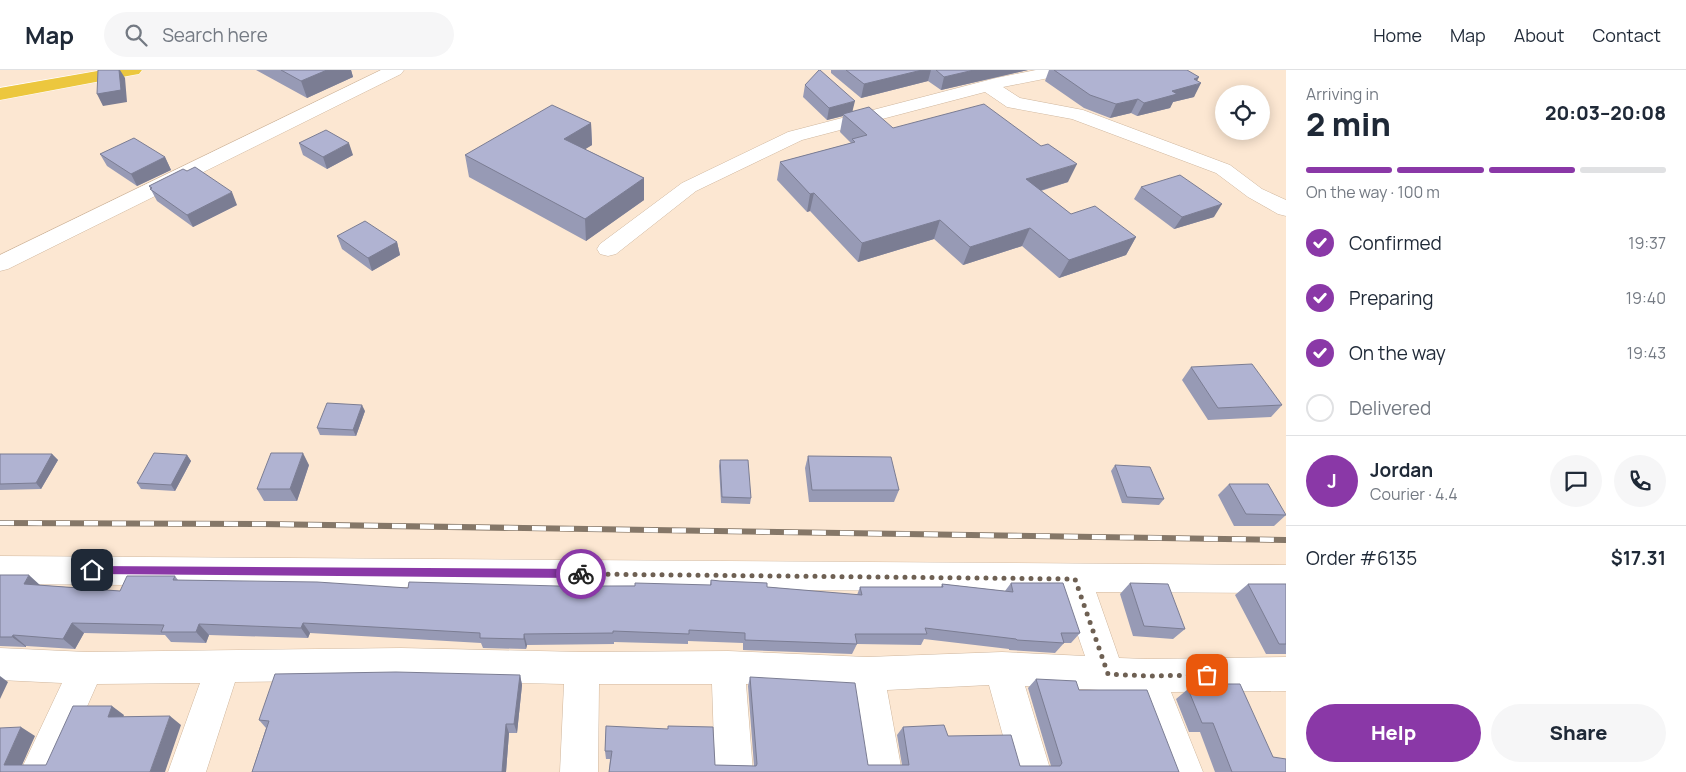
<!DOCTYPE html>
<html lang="en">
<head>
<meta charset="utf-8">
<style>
	:root { --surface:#fff; --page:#f6f6f7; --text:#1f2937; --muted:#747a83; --line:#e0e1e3; --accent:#8a38a7 }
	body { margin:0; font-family:Manrope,sans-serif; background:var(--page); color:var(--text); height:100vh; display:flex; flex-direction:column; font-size:19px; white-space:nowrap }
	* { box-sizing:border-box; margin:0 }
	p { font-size:16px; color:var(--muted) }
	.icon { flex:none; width:28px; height:28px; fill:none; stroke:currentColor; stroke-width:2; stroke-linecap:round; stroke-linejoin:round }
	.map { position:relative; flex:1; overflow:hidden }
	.details { display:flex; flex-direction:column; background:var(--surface); width:400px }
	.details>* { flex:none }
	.tools { position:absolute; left:1215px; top:15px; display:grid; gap:10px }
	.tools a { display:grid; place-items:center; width:55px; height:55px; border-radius:50%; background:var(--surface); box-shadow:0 2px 12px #0003; font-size:25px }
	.pin { position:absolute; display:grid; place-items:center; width:42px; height:42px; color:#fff; margin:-21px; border-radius:10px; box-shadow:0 2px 8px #0006 }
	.courier { position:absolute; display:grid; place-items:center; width:50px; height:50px; margin:-25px; border:4px solid #8a38a7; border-radius:50%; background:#fff; color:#222; box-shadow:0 1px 6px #0007 }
	.overview em { font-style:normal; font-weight:800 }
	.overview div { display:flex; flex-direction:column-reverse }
	.overview { display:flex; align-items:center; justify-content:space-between; height:85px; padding:0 20px }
	h1 { font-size:32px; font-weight:800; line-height:38px }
	.bar { display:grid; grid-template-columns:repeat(4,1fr); gap:8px 5px; align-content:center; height:60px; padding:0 20px }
	.bar i { height:6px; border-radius:4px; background:var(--line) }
	.bar .selected { background:var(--accent) }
	.bar p { grid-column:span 4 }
	.line { display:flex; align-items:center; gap:12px; padding:0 20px; border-top:1px solid var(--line) }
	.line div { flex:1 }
	.round { display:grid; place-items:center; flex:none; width:52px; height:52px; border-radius:26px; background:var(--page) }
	ol { padding:0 20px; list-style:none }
	li { display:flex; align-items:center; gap:15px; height:55px }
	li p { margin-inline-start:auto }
	li .icon { padding:5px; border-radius:50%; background:var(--accent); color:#fff; stroke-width:4 }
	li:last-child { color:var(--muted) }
	li i { width:28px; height:28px; border:2px solid var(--line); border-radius:50% }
	.primary-button { display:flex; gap:10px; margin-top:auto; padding:10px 20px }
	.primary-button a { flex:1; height:58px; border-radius:30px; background:var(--accent); color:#fff; font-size:20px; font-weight:800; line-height:58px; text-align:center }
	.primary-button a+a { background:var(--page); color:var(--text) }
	header { display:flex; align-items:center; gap:30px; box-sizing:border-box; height:70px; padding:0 25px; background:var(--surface); border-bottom:1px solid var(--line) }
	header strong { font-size:24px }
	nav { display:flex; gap:28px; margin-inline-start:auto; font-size:18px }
	.search { width:350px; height:45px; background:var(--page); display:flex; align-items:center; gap:12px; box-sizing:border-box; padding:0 18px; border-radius:28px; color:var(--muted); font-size:19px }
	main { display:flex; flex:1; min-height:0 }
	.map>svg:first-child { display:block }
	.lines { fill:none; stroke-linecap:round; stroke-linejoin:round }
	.minor-casing { stroke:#cfb69d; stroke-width:1 }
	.highway-casing { stroke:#fff; stroke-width:1 }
	.minor { fill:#fff; fill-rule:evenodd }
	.highway { fill:#ecc73e; fill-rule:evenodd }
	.rail-casing { stroke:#857768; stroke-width:6 }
	.rail { stroke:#fff; stroke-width:4.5; stroke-dasharray:14; stroke-linecap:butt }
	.wall { fill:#979ab5 }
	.shaded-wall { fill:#7b7d93 }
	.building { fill:#b0b3d2; stroke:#7b7d93 }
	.route { fill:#8a38a7 }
	.done { stroke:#6e6053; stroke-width:5; stroke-dasharray:0 9 }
</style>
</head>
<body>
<header>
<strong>Map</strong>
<div class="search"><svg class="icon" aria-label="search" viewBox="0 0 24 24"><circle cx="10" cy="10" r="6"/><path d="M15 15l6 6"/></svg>Search here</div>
<nav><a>Home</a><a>Map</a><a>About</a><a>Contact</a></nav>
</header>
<main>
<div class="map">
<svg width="1286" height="702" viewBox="0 0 1286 702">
	<rect width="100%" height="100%" fill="#fce7d2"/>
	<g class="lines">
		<g class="minor-casing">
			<path id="minor" d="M381,0H404L401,4L8,199L0,201V185Z
				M1036,0H1072L1069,4L1003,17L1020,28L1083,40L1230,95L1262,119L1286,130V146L1278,144L1248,127L1216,103L1072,49L1007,37L985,22L802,70L696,121L616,184L608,186L600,184L597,179L600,174L682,113L788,62L996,8Z
				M0,486L1286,495V523L1096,522L1119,588L1147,589L1286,587V621L1171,622L1203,702H1165L1136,622L1025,616L1051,702H1013L989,615L887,620L902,702H864L852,620L746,614L753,702H715L712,614H599L598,702H560L564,614L401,610L235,612L206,702H168L200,613L97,614L58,702H20L62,613L0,610V578L87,582L401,578L582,582L728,581L867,587L1002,582L1085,586L1063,522L0,514Z"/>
		</g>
		<g class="highway-casing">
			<path id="highway" d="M103,0H142L139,4L133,5L0,30V18Z"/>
		</g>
		<use href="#minor" class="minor"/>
		<use href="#highway" class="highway"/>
		<g class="rail-casing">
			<path id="rail" d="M0,453L262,454L1286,470"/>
		</g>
		<use href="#rail" class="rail"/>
	</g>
	<path class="wall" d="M256,0H351L353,7L307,28Z
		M831,0H1028L941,20L928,11L861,28L831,3Z
		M1049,0H1187L1197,11L1194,27L1173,32L1170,38L1137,46L1131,43L1110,48L1084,38L1045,11Z
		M805,15L853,41L893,58L1068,112L1041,121L1071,144L1136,167L1126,185L1059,208L1022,176L963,195L934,169L858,192L810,141L807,142L777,110L780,92L851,73L840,62L843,46L827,50L803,27Z
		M591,53L592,75L585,79L644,108V130L586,171L469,107L465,85Z
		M299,73L353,85L327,99L303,85Z
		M100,84L165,87L171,100L137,116L107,96Z
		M149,116L237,135L193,157L157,131Z
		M1141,117L1214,147L1174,159L1134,129Z
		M337,166L397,172L400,185L372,201L342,179Z
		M1191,297L1282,335L1271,347L1208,350L1182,310Z
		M365,341L356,366L320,365L317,358Z
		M0,384H52L58,390L41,419L0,420Z
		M187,385L191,391L175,421L141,419L137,413Z
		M808,386L899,420L894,432H809L805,398Z
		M720,390L751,428L750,434L721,433L719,396Z
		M309,395L297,431H264L257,419Z
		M1115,395L1164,429L1159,435L1122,433L1111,401Z
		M1229,414L1286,445L1274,456H1234L1218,425Z
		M0,505L39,515L120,521L175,506L178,510L408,518L710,515L711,510L767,517L857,525L860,517H941L942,514L1005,521L1011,513L1080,563L1071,573H1064L1055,583L1009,580V579L924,569L921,575L857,574L852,584L743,580V573L688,571V574L614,572V574L527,575L526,579L483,578L481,573L310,563L308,568L209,565L206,573L171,572L165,565L84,563L75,579L26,576V577L0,576Z
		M1130,513L1185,559L1173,569L1133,566L1120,524Z
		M1248,514H1286V584H1266L1235,525Z
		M520,605L522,615L517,663H509L506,702H252L266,658L259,650Z
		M750,607L868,695H902L897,665L903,657L948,666L1020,696H1051L1028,618L1036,609L1079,620L1179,702H609L610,689H606L605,681L606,656L715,695L754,696L748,616Z
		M1197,614L1273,687L1286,702H1215L1200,662H1189L1176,629L1188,619H1191Z"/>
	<path class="shaded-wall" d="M119,0H120L125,8L127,32L103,36L97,24Z
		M327,0H351L353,7L307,28L301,11Z
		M922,0H931L928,11L861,28L864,14Z
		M974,0H1028L941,20L944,7Z
		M1199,7L1195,15L1201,13L1194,27L1173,32L1170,38L1137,46L1144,33L1172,21L1194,9Z
		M1138,29L1131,43L1110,48L1116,34Z
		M855,31L852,43L843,44V46L827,50L829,38Z
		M591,53L592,75L566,91L564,69Z
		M349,73L353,85L327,99L323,87Z
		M165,87L171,100L137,116L131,104Z
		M1077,94L1068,112L1019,127L1026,109Z
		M644,108V130L586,171L585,149Z
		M232,122L237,135L193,157L187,145Z
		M814,123L810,141L807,142L810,124Z
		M1222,134L1214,147L1174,159L1182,147Z
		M940,150L934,169L858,192L862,173Z
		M1030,158L1022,176L963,195L970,177Z
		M1136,167L1126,185L1059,208L1069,190Z
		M397,172L400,185L372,201L368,188Z
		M362,335L365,341L356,366L353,360Z
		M303,383L309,395L297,431L290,419Z
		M52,384L58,390L41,419L36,413Z
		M187,385L191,391L175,421L171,415Z
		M29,505L41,516L24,514Z
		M72,553L84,563L75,579L63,569Z
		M303,553L310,563L308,568L301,558Z
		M199,554L209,565L206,573L196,562Z
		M524,564L527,575L526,579L524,569Z
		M13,565L26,576V577L12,567Z
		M520,605L522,615L517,663L514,654Z
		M0,606L8,612L0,629Z
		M112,636L124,645L120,656L108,647Z
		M170,646L181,655L165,702H150Z
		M506,654L509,663L506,702H502Z
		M21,657L35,666L19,702L4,695Z"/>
	<path class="building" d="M98,0H119L121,20L97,24Z
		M281,0H327L301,11Z
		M819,0H820L855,31L829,38L805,15Z
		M846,0H922L864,14Z
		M936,0H974L944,7Z
		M1054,0H1187L1199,7L1194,9L1201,13L1172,21L1177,24L1144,33L1138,29L1116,34L1090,25Z
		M984,34L1041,76L1048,74L1077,94L1026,109L1071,144L1095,136L1136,167L1069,190L1030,158L970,177L940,150L862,173L814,123L810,124L780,92L855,72L852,69L867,65L843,44L869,37L893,58Z
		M552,35L591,53L564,69L644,108L585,149L465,85Z
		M326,60L349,73L323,87L299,73Z
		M134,68L165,87L131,104L100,84Z
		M195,97L232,122L187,145L150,119L152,118L149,116L183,99L187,101Z
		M1180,105L1222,134L1182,147L1141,117Z
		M365,151L397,172L368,188L337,166Z
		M1252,294L1282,335L1218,338L1191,297Z
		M327,333L362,335L353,360L317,358Z
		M154,383L187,385L171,415L137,413Z
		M271,383H303L290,419H257Z
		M0,384H52L36,413L0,414Z
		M808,386L891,387L899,420H812Z
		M720,390H748L751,428L722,427Z
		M1115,395L1150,397L1164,429L1127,427Z
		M1229,414H1268L1286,445L1246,444Z
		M0,505H29L24,514L120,521L127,506H175L173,510L317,512L408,518L409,512L558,516H635V513L711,515V510L720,511L767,513V517L862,525L860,517H943L942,514L1013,522L1011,513H1063L1080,563H1061L1064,573L1017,570L1016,569L925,558L927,564H855L857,574L745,570V563L689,560V564L613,561V563L524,564V569L480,568V563L303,553L301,558L199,554L196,562H161L164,555L72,553L63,569L13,565L12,567H0Z
		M1130,513L1168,514L1185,559L1144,556Z
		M1248,514H1286V574H1279Z
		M396,602L520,605L514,654H506L502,702H252L269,651L259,650L275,604Z
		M750,607L855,613L868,695H909L903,657L944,655L948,666L1011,665L1020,696H1060L1062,693L1036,609L1076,611L1079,620H1147L1179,702H609L612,681H605L606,656L668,659V656L713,657L715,695L756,696L757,694Z
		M1197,614H1240L1273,687L1286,689V702H1232L1213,653H1202L1188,619H1199Z
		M73,636H112L108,647L170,646L150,702H0V658L21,657L4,695H46Z"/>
	<path class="route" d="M92,496L581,499L586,504L581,508L92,504L87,500Z"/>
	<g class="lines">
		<path class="done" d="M581,504L1075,509L1108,604L1147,606L1207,605"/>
	</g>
</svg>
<div class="tools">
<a><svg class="icon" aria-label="locate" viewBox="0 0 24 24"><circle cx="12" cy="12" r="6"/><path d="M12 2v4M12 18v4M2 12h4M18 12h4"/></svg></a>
</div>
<div class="pin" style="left:1207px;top:605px;background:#ea580c"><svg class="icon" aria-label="bag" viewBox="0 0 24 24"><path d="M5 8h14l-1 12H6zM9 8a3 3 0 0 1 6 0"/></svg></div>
<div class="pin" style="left:92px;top:500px;background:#1f2937"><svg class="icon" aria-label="home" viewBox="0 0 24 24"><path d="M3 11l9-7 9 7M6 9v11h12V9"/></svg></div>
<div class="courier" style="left:581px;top:504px"><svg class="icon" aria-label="bike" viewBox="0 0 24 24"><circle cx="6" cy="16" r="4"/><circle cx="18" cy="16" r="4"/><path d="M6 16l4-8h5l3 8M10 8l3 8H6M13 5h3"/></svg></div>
</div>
<section class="details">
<div class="overview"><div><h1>2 min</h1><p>Arriving in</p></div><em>20:03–20:08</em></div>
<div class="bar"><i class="selected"></i><i class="selected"></i><i class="selected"></i><i></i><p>On the way · 100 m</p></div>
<ol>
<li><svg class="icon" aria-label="check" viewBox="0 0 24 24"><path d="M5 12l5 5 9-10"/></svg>Confirmed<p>19:37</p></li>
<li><svg class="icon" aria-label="check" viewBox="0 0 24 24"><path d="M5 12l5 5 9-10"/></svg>Preparing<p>19:40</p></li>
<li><svg class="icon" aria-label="check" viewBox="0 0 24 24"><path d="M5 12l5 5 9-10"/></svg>On the way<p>19:43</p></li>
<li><i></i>Delivered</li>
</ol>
<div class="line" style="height:90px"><b class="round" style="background:var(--accent);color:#fff">J</b><div><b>Jordan</b><p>Courier · 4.4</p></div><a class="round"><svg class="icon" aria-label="chat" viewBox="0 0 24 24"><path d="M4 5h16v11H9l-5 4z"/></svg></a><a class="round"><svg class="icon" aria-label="phone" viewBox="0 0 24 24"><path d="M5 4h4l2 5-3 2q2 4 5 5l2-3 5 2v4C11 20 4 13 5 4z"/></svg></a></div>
<div class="line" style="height:65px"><div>Order #6135</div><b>$17.31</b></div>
<div class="primary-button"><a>Help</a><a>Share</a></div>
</section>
</main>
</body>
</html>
